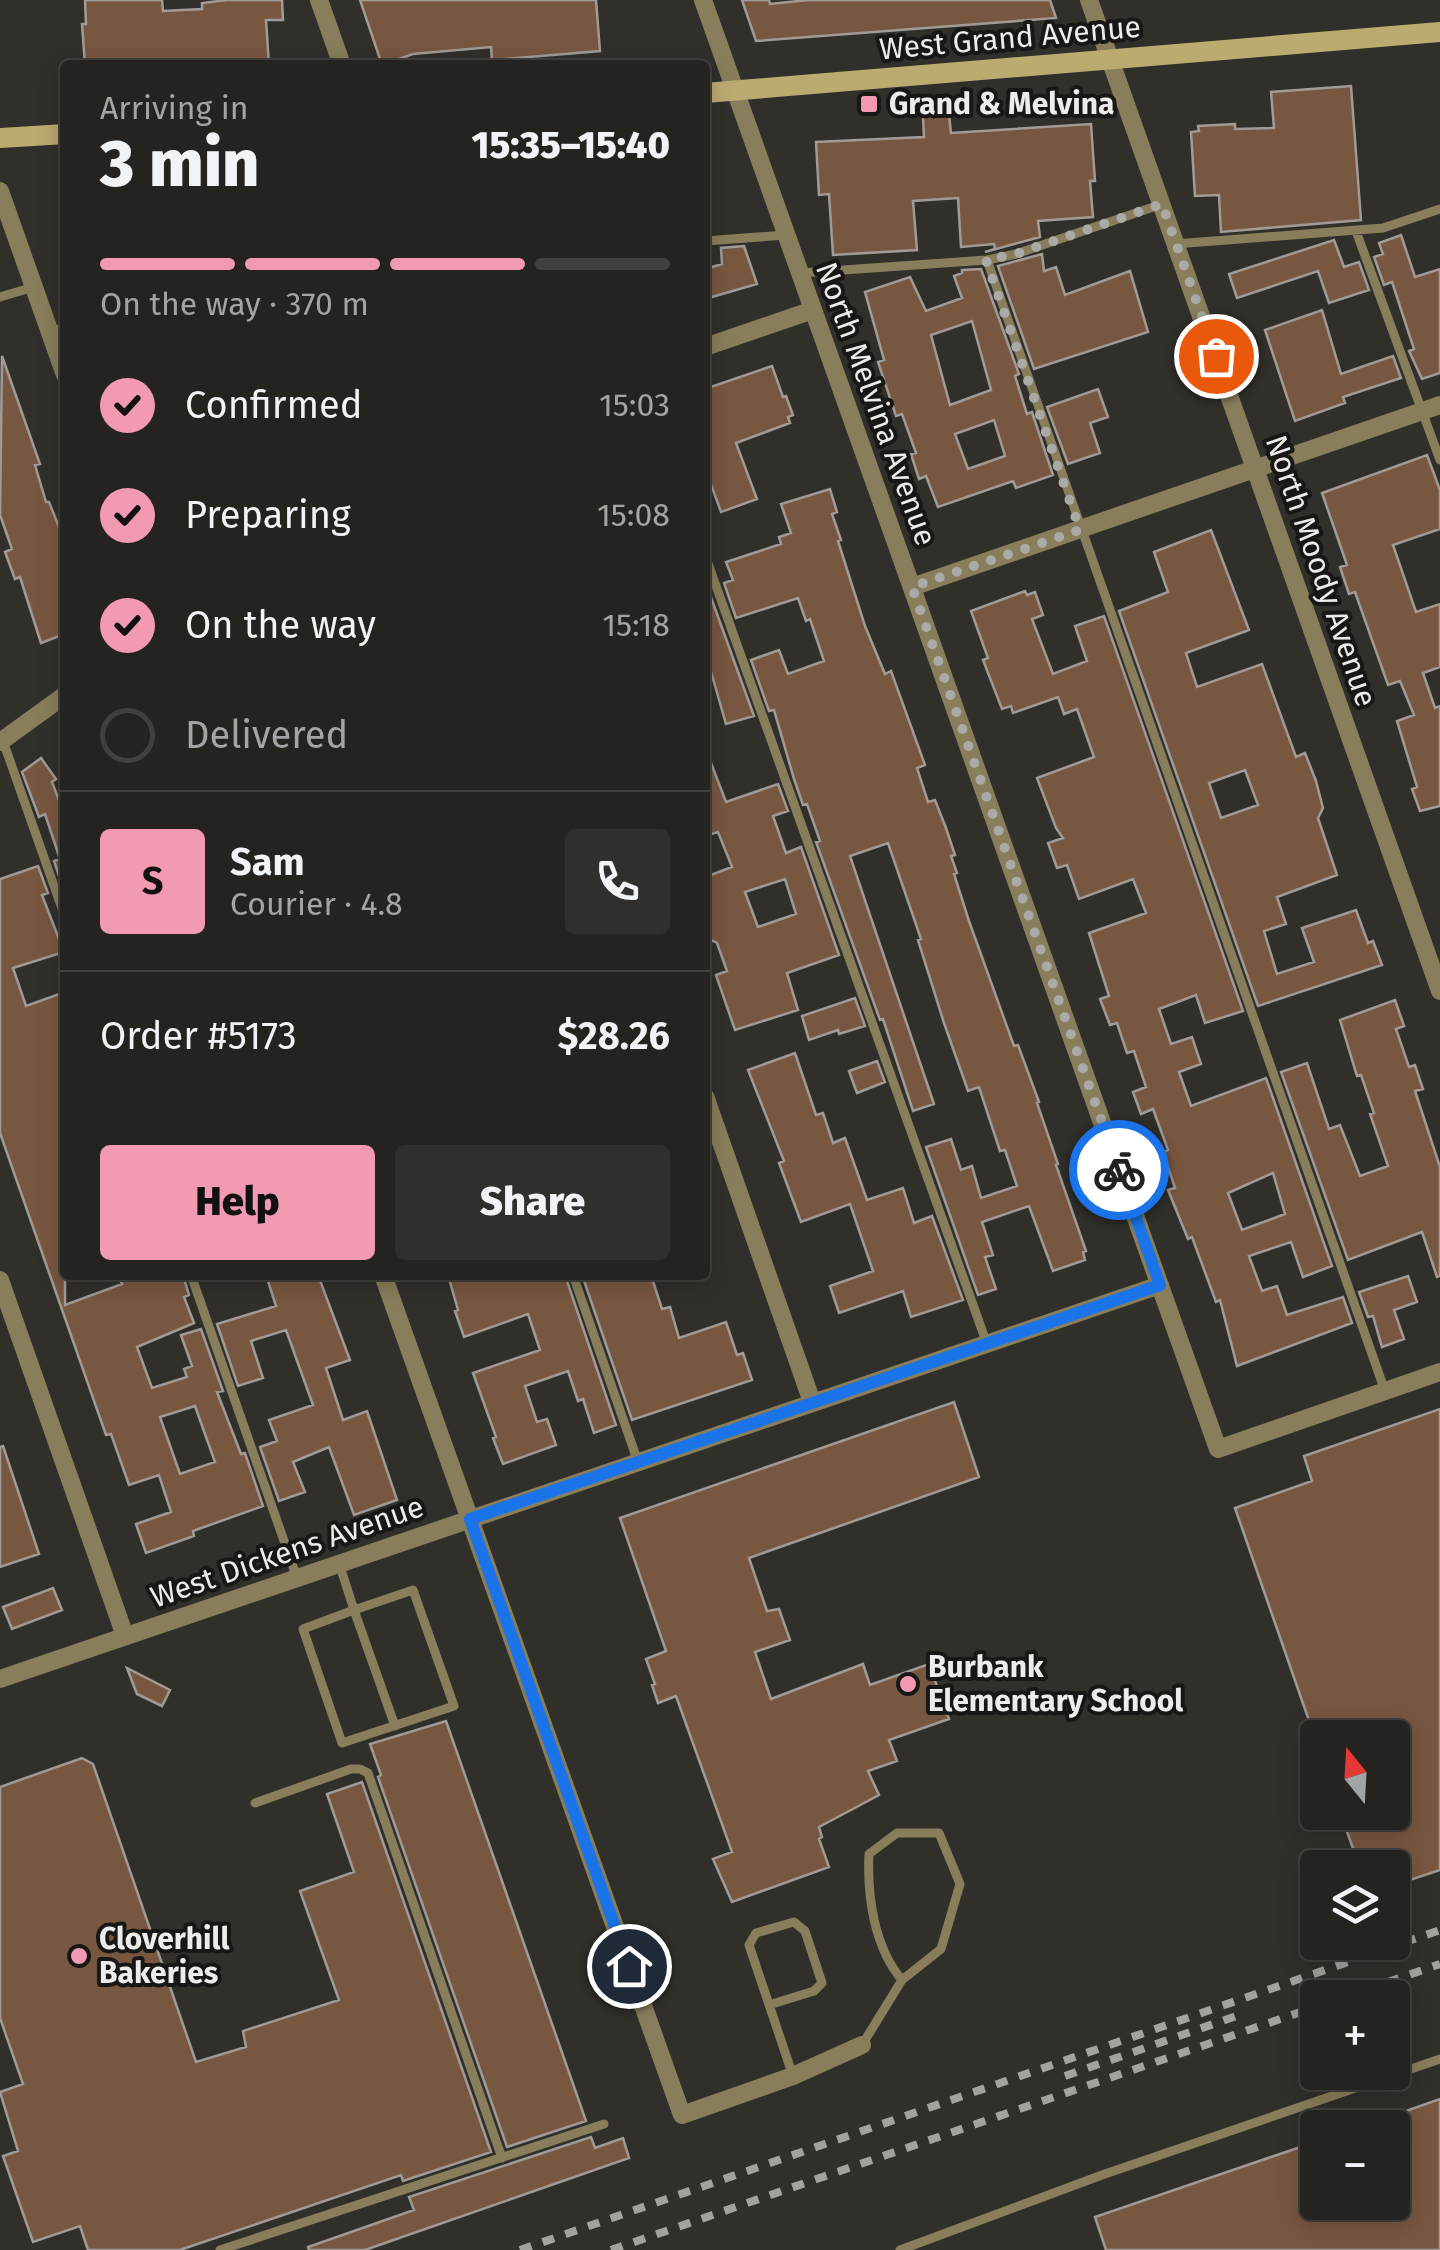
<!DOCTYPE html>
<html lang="en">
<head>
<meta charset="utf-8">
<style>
	:root { --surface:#242320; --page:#302f2d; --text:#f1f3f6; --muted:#a3a4a5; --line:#41403e; --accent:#f19ab1 }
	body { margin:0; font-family:"Fira Sans",sans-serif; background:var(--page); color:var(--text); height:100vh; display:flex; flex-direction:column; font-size:38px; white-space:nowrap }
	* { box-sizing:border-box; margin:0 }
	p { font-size:32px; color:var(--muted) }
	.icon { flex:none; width:55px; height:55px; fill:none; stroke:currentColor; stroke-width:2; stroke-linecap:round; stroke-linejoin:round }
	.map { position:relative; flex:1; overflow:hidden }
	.sheet { position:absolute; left:60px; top:60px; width:650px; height:1220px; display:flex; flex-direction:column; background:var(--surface); border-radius:10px; box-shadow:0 5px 25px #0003,0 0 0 2px var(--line) }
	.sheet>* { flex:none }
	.needle { width:65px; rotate:342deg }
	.tools { position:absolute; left:1300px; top:1720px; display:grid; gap:20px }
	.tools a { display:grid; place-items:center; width:110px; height:110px; border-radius:10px; background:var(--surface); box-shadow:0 5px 25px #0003,0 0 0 2px var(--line); font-size:50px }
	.pin { position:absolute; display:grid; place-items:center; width:85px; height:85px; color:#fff; margin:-42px; border:5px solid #fff; border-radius:50%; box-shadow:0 2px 10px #0007 }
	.courier { position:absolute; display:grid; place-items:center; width:100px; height:100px; margin:-50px; border:8px solid #1a73e8; border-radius:50%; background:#fff; color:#222; box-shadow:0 2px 12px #0007 }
	.head em { font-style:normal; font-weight:800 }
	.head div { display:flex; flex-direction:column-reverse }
	.head { display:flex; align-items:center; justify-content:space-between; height:170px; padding:0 40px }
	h1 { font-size:65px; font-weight:800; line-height:75px }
	.bar { display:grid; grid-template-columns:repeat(4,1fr); gap:15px 10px; align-content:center; height:120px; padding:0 40px }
	.bar i { height:12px; border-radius:8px; background:var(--line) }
	.bar .on { background:var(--accent) }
	.bar p { grid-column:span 4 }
	.line { display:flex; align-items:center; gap:25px; padding:0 40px; border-top:2px solid var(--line) }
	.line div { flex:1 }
	.round { display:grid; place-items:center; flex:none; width:105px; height:105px; border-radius:10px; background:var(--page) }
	ol { padding:0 40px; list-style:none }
	li { display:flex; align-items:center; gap:30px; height:110px }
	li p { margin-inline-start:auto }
	li .icon { padding:10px; border-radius:50%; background:var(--accent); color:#111; stroke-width:4 }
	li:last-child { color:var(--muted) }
	li i { width:55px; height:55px; border:5px solid var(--line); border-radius:50% }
	.button { display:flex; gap:20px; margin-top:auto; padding:20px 40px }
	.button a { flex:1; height:115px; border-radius:10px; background:var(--accent); color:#111; font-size:40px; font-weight:800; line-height:115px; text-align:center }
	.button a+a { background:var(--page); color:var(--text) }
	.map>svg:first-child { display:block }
	.building { fill:#785740; stroke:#a19b98; stroke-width:2.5; fill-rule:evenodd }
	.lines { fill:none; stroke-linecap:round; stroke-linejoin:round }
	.service { stroke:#887e5b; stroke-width:9 }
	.minor { stroke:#887e5b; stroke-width:18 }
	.secondary { stroke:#bbab71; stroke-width:20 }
	.rail { stroke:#a3a29e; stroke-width:8; stroke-dasharray:12 12; stroke-linecap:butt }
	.done { stroke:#aaaaa6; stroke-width:10; stroke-dasharray:0 18 }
	.route { stroke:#1a73e8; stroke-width:12 }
	.poi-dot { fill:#f19ab1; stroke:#171715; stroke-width:4 }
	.labels { text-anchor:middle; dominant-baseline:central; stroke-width:8; stroke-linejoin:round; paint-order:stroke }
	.street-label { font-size:30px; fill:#ecece8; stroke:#171715 }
	.poi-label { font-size:30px; font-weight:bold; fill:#ecece8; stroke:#171715; text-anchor:start }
</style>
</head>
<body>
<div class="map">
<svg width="1440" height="2250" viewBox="0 0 1440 2250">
	<rect width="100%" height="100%" fill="#302f2a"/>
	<path class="building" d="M85,0H162L163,11L202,9V3L227,0H282L283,20H266L269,65H85L82,24H86Z
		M360,0H596L600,51L492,60L491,47L413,54L382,65Z
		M742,0H769L770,4L808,0H1050L1056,18L756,41Z
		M1351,86L1361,220L1221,232L1219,195L1195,196L1191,132L1199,131L1198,126L1235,124V129L1274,128L1271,92Z
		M949,115L951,133L1091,124L1095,181H1090L1093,217L1038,221L1040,237L985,252L995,249L994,244L961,247L958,198L913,201L917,250L833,255L829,194L819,195L816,142L924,137L923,117Z
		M1401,235L1415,277L1440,269V373L1422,379L1409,351L1414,349L1392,282L1384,285L1374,257L1383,254L1379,243Z
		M1334,240L1344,267L1359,262L1369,290L1329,303L1318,271L1237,298L1229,274Z
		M744,246L757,284L705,299V269L722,264L721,248Z
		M1042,254L1044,271L1056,267L1065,295L1130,271L1148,332L1034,369L998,266Z
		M981,269L1019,374L1015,376L1027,414L1032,412L1053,475L1016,488L1013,481L938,507L926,476L919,479L911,454L916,453L902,414L896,416L878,362L884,360L865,292L910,277L926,311L962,298L954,276L962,273V270ZM972,321L991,390L950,405L931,335ZM994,420L1005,456L968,469L955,434Z
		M1322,310L1341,374L1393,356L1401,378L1343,397L1345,403L1295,421L1265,330Z
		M2,356L40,464L35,465L46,502H49L65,542V634L41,643L20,577L15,579L5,552L12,549L0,515Z
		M772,366L783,397L786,396L793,415L788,417L790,423L736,443L757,499L721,512L705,468V389Z
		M1098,389L1108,417L1090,423L1100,453L1068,464L1047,407Z
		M1427,455L1440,490V529L1393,545L1416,612L1440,604V667L1423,673L1435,708L1440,706V806L1420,811L1412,789L1417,787L1397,721L1414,715L1400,681L1388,685L1355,592L1349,594L1340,567L1347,565L1322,493Z
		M830,489L837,512L832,514L841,540L838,541L865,626L885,674L891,671L925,765L917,768L928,802L935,800L946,828L955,855L951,856L957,873L954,874L969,921L1014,1046L1018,1045L1039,1102L1037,1103L1058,1164L1056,1165L1086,1251L1083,1252L1085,1260L1053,1271L1029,1206L982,1222L993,1255L985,1257L996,1289L978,1295L926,1147L951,1139L961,1170L972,1166L981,1198L1017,1186L1005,1150L1000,1151L979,1087L968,1091L944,1023L918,940L921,939L888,843L850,856L934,1104L913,1111L883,1019L880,1020L816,842L820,841L807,804L803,805L794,779L774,710L769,711L751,660L779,650L788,674L824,661L810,619L806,621L798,598L736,618L724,583L733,580L726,562L781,544L779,537L791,533L781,504Z
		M1211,530L1249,630L1186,653L1197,687L1262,664L1296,757L1305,753L1316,781L1323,808L1318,818L1337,875L1277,897L1286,924L1264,931L1277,974L1314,962L1302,928L1356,910L1368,943L1373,941L1382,965L1258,1006L1119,611L1168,592L1154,552ZM1245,770L1258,805L1221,818L1209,783Z
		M708,589L754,716L726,724L705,651V590Z
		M1025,591L1027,595L1035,592L1043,615L1032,619L1053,674L1087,661L1075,626L1104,616L1243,1011L1205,1023L1196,995L1159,1009L1171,1044L1192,1037L1201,1064L1179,1072L1191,1106L1266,1078L1332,1266L1303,1277L1291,1242L1249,1256L1262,1291L1277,1286L1287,1315L1343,1297L1352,1323L1237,1366L1220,1300L1216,1302L1192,1237L1188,1239L1168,1190L1175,1188L1163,1152L1168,1150L1153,1109L1141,1114L1133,1092L1146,1087L1134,1051L1127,1053L1117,1023L1110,1025L1100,999L1109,996L1089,933L1146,913L1133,879L1079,899L1067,865L1057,868L1048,843L1063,838L1056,828L1037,778L1094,757L1077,709L1064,714L1058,697L1013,713L1011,706L1002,709L983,660L988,658L971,611ZM1273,1173L1285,1214L1242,1230L1228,1193Z
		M705,755H708L726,802L778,784L788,811L773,816L786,853L801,847L839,955L787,973L798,1010L735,1030L716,975L727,971L717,943L705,937V877L732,867L718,832L705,836ZM785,879L796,914L758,927L745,892Z
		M41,758L56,779L52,782L65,816L63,888L54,861L60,859L45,814L39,817L22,772Z
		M38,866L48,893L42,895L64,952L13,968L26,1006L65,992V1305L122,1284L118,1275H183L189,1295L184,1297L194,1323L137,1347L152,1388L187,1377L184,1369L192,1366L181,1335L201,1329L223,1391L217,1392L241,1454L245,1453L263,1506L193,1531L194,1536L146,1553L136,1524L171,1512L159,1475L129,1485L111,1434L106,1435L0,1133V879ZM195,1406L215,1462L180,1474L160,1417Z
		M855,998L865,1026L839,1034L838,1030L809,1040L802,1016Z
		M1395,1000L1404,1026L1396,1029L1409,1067L1415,1065L1423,1089L1415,1091L1440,1167V1276L1437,1277L1422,1232L1348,1260L1281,1072L1307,1063L1329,1129L1340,1125L1360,1176L1388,1166L1370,1114L1374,1113L1361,1075L1357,1076L1340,1020Z
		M795,1053L816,1115L823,1113L833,1143L845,1138L867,1200L903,1188L914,1223L932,1216L963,1300L911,1317L903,1291L839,1313L830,1286L873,1271L850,1204L801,1222L779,1163L784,1161L748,1070Z
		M877,1061L885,1082L857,1093L849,1071Z
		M266,1275H318L350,1360L326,1368L343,1420L367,1411L397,1500L354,1515L329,1447L293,1462L305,1492L279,1501L260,1447L277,1441L269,1420L313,1405L286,1330L251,1341L263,1378L238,1386L217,1324L276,1306Z
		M448,1275H565L616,1425L594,1433L583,1399L578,1401L568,1371L525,1386L537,1422L547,1419L556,1445L503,1464L493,1438L496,1437L473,1373L540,1350L528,1314L464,1337L455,1311L458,1310Z
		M582,1275H651L662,1309L670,1307L679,1338L726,1322L737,1355L743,1353L752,1380L632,1420Z
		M1408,1276L1417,1302L1394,1310L1404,1339L1382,1347L1373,1316L1368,1317L1359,1292Z
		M954,1402L979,1477L749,1558L767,1611L779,1609L790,1640L755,1652L771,1699L863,1664L870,1685L929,1664L949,1719L889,1740L897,1761L868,1771L879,1795L819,1827L822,1837L819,1839L829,1867L732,1902L713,1859L732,1852L676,1696L658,1703L652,1685L655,1684L646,1659L666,1651L620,1518Z
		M1440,1409V1870L1392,1886V1868H1360L1340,1812H1392V1738H1315L1235,1508L1312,1481L1304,1456Z
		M3,1446L39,1554L0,1567V1447Z
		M53,1588L62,1610L12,1629L3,1607Z
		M127,1668L170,1690L162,1706L137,1694Z
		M446,1721L586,2121L507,2147L378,1777L381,1775L370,1744Z
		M82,1758L93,1764L196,2062L246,2047L243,2031L339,2000L300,1891L354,1872L327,1794L362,1782L491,2152L403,2181L401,2175L180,2250H88L80,2226L33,2242L3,2156L18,2151L0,2092L23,2084L0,2018V1787Z
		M1440,2099V2250H1106L1095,2217L1318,2141V2202H1392V2116Z
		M591,2137L595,2148L623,2138L629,2158L365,2250H309L308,2247L414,2210L409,2197Z"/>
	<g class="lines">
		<path class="service" d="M1356,231L1440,460
			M705,241L786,235
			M1175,244L1383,228L1440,209
			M987,260L1385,1391
			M800,273L987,260L1016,254L1162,204
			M0,297L34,287
			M49,330L65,329
			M705,555L987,1344
			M3,741L65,917
			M191,1275L297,1578
			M573,1275L638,1462
			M339,1563L354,1610L303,1629L342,1743L454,1706L413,1590L354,1610L395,1726
			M255,1803L351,1769H360L368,1773L502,2158
			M769,2005L814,1991L822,1983L805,1931L794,1922L756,1933L749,1945L793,2076
			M862,2045L902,1980L941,1949L960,1884L939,1833H897L869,1854C867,1896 874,1947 902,1980
			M220,2250L604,2124
			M900,2250L1102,2175L1440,2059"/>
		<path class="minor" d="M319,0L342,65
			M703,0L1218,1449L1440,1372
			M1089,0L1440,991
			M0,191L65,375
			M705,347L813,310
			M912,587L1440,405
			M0,742L65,695
			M705,1096L812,1402
			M383,1275L682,2115L793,2076L862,2045
			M0,1280L125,1636
			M0,1679L1160,1285"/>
		<path class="secondary" d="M705,93L1440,32
			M0,138L65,134"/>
		<path class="rail" d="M1342,1998L1440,1964
			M1065,2076L1239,2015
			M520,2250L1440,1930
			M611,2250L1318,2006"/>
	</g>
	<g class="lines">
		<path class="done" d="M1119,1170L912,587L1080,530L986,260L1016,254L1162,204L1216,356"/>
		<path class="route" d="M629,1966L470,1519L1160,1285L1119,1170"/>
	</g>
	<g class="poi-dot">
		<rect x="859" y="94" width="20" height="20" rx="5"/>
		<circle cx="908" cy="1684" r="10"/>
		<circle cx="79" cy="1956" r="10"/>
	</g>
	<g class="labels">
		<g class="street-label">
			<text transform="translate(1010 38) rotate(-5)">West Grand Avenue</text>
			<text transform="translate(876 404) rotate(70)">North Melvina Avenue</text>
			<text transform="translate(1321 571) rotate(71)">North Moody Avenue</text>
			<text transform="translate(287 1552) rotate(-19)">West Dickens Avenue</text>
		</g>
		<g class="poi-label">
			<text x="889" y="104">Grand &amp; Melvina</text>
			<text x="928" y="1667">Burbank<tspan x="928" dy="34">Elementary School</tspan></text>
			<text x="99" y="1939">Cloverhill<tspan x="99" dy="34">Bakeries</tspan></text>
		</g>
	</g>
</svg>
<div class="tools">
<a><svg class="needle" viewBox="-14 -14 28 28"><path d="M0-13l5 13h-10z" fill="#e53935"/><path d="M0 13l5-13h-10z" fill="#a3a4a5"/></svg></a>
<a><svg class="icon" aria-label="layers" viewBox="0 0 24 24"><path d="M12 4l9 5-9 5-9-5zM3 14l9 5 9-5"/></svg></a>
<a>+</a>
<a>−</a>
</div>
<div class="pin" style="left:1216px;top:356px;background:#ea580c"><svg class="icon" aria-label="bag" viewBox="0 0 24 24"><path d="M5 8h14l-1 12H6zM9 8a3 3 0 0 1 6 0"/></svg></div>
<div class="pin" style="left:629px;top:1966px;background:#1f2937"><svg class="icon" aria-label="home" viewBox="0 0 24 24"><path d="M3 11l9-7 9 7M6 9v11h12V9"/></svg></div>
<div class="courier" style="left:1119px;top:1170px"><svg class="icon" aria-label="bike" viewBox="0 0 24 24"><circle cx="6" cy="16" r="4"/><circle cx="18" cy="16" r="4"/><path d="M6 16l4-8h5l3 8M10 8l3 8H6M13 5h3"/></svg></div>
<section class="sheet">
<div class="head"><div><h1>3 min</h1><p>Arriving in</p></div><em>15:35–15:40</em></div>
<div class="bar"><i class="on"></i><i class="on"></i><i class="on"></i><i></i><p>On the way · 370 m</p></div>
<ol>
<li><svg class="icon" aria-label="check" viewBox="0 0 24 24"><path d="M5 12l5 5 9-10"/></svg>Confirmed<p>15:03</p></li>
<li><svg class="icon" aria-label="check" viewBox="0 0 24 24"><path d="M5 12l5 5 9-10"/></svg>Preparing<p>15:08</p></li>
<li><svg class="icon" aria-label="check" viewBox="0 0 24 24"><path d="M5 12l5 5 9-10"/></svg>On the way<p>15:18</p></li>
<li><i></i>Delivered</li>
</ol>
<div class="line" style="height:180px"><b class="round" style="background:var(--accent);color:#111">S</b><div><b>Sam</b><p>Courier · 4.8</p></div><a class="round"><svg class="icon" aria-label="phone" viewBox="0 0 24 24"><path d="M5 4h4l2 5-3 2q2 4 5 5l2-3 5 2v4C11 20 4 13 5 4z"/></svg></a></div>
<div class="line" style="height:130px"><div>Order #5173</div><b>$28.26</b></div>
<div class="button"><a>Help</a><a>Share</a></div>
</section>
</div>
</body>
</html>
